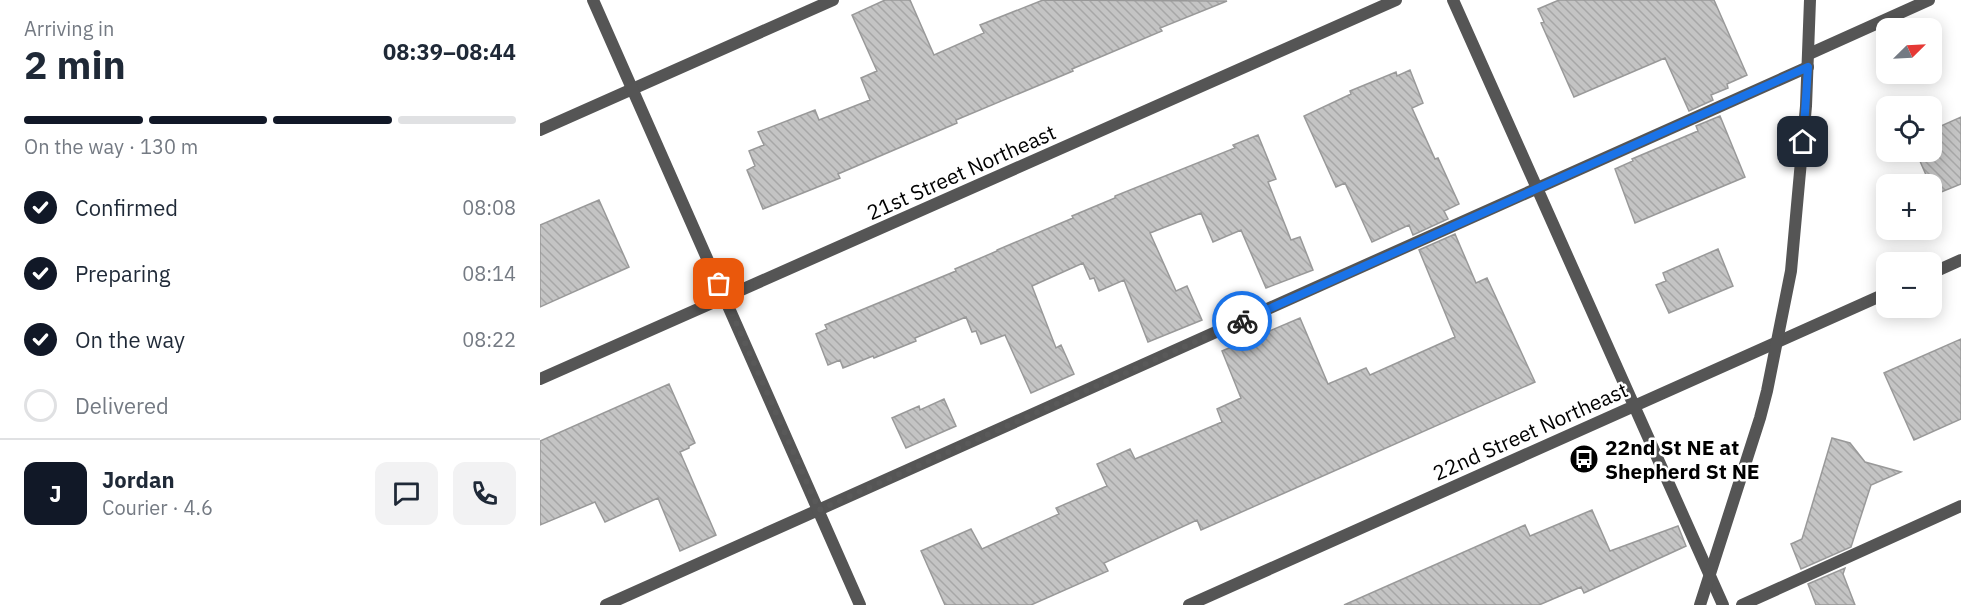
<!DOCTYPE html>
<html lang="en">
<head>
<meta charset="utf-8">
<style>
	:root { --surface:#fff; --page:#f2f2f3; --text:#1f2937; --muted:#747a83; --line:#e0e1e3; --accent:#111827 }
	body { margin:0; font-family:"IBM Plex Sans",sans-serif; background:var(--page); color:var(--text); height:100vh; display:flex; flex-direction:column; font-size:22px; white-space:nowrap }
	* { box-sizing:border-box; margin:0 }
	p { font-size:20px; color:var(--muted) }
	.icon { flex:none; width:33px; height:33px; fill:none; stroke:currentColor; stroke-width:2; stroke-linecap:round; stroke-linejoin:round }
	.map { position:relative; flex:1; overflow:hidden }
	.side { display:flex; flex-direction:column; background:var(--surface); width:540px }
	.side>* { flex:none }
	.needle { width:39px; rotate:66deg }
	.controls { position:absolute; left:1336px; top:18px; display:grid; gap:12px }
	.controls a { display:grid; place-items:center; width:66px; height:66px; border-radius:12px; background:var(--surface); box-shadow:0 3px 15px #0003; font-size:30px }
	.pin { position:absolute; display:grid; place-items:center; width:51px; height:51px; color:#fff; margin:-26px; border-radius:12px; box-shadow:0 3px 9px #0006 }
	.courier { position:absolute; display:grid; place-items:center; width:60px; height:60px; margin:-30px; border:4px solid #1a73e8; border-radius:50%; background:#fff; color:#222; box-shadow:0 2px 8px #0007 }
	.overview em { font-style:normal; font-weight:700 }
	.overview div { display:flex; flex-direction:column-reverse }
	.overview { display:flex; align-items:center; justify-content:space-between; height:102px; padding:0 24px }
	h1 { font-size:39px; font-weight:700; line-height:45px }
	.bar { display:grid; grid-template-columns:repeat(4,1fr); gap:9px 6px; align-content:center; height:72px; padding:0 24px }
	.bar i { height:8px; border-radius:4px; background:var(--line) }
	.bar .active { background:var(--accent) }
	.bar p { grid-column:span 4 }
	.line { display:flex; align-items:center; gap:15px; padding:0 24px; border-top:2px solid var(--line) }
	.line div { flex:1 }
	.round { display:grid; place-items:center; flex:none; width:63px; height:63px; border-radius:12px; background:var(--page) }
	ol { padding:0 24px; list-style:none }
	li { display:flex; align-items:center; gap:18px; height:66px }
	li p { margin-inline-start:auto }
	li .icon { padding:6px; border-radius:50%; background:var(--accent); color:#fff; stroke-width:4 }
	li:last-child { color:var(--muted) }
	li i { width:33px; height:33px; border:3px solid var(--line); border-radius:50% }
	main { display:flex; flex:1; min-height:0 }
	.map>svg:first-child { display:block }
	.building { fill:url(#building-back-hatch); stroke:#999; stroke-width:1.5 }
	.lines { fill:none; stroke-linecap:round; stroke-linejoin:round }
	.service { stroke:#555; stroke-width:12 }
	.minor { stroke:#555; stroke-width:12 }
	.tertiary { stroke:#555; stroke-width:12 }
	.done { stroke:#595959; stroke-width:6; stroke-dasharray:0 10.8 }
	.route { stroke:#1a73e8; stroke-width:8 }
	.labels { text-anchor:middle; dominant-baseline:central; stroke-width:5; stroke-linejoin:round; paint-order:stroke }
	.street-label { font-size:21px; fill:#000; stroke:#fff }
	.poi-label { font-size:21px; font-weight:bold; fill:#000; stroke:#fff; text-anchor:start }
</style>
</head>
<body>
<main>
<section class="side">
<div class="overview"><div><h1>2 min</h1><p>Arriving in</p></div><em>08:39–08:44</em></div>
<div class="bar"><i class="active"></i><i class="active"></i><i class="active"></i><i></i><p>On the way · 130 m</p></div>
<ol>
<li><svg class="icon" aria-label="check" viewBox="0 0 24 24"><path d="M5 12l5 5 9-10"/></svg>Confirmed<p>08:08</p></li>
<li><svg class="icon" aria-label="check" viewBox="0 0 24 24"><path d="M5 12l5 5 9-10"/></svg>Preparing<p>08:14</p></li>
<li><svg class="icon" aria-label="check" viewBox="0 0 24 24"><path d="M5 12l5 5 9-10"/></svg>On the way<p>08:22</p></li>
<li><i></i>Delivered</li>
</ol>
<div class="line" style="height:108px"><b class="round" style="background:var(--accent);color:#fff">J</b><div><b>Jordan</b><p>Courier · 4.6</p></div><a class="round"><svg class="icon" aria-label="chat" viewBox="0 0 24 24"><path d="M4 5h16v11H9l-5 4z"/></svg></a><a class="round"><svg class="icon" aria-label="phone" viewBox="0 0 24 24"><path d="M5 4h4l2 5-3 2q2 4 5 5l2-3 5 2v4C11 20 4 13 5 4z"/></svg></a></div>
</section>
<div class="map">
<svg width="1421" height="605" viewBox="0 0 1421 605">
	<defs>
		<pattern id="building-back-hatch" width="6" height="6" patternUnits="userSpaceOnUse" patternTransform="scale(1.5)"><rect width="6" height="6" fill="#c4c4c4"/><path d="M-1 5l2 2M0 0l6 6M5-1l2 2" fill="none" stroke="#a7a7a7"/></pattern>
	</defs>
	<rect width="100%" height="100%" fill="#fff"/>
	<path class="building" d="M345,0H370L394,55L444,33L440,25L503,0L687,1L620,28L622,31L532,69L533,71L416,120L417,123L298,174L300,178L223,209L207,170L215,166L209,151L224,145L218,132L275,110L279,120L330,100L321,78L337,71L312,15Z
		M1019,0H1174L1207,75L1187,84L1188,88L1171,95L1173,100L1149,111L1125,58L1034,97L1001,23L1004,22L998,9Z
		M870,70L883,103L872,108L895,159L898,158L919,204L904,211L908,219L873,235L869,225L832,242L805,183L796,187L764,116L811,94L810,91L856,72L857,76Z
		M1180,116L1205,177L1095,223L1075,169L1093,161L1092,159L1158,131L1156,126Z
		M1421,117V184L1394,195L1392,184H1390L1376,152H1392V130Z
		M718,135L736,179L728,182L751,240L760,237L773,270L726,288L701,230L673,242L661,213L610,233L636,291L647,286L662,320L608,342L584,280L559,291L554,278L550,279L543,263L492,286L516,348L521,345L534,374L491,393L465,335L441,344L436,331L432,332L426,317L375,338L376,341L334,358L333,356L303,368L300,360L288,365L276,334L287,329L285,325L416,271L415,269L457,251V250L533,218L532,216L575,198V196L695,148L693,145Z
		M59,200L89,267L0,307V225Z
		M915,234L936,283L947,278L995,382L661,530L657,520L564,563L568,571L491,605H405L381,551L431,529L442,549L519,514L516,508L567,486L557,464L590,449L595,459L682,422L677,409L701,398L682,351L760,318L788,384L826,368L830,375L915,337L879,250Z
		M1178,249L1193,286L1129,313L1116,285L1126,281L1123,273Z
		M1421,339V419L1374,440L1344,373Z
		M129,384L155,443L149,446V448L140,452L176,535L140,551L118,498L65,522L55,502L0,525V441Z
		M404,399L416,426L366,448L352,418L379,406L380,410Z
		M1292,438L1310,443L1325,462L1361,472L1331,485L1311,547L1261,569L1251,544L1262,539Z
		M1052,510L1070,551L1138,526L1146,546L1044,593L1041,587L999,605H804L985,525L990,536Z
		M1305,568L1303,574L1315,605H1276L1268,584Z"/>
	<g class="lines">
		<path class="service" d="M1269,54L1389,0
			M0,130L293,0
			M66,605L1268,67
			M1202,605L1421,506"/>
		<path class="minor" d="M53,0L320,605
			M913,0L1183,605
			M1392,273L1421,260
			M0,379L856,0
			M649,605L1347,293"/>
		<path class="tertiary" d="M1160,605L1220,418L1227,391L1251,271L1266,106L1270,0"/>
	</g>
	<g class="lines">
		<path class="done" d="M179,284L279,510L702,321"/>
		<path class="route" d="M702,321L1268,67L1263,142"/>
	</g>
	<defs>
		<g id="bus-disc" transform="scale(1.5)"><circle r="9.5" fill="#000" stroke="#fff"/><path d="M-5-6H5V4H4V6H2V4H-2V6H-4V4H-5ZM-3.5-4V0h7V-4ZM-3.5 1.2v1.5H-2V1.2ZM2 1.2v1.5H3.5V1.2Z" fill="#fff"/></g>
	</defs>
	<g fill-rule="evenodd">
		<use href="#bus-disc" x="1044" y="459"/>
	</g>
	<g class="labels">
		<g class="street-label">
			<text transform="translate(421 172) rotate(-24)">21st Street Northeast</text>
			<text transform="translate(990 431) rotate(-24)">22nd Street Northeast</text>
		</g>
		<g class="poi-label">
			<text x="1065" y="447">22nd St NE at<tspan x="1065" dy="24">Shepherd St NE</tspan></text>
		</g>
	</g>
</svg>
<div class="controls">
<a><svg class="needle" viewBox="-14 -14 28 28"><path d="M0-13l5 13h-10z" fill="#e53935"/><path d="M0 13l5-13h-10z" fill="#747a83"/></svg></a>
<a><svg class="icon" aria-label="locate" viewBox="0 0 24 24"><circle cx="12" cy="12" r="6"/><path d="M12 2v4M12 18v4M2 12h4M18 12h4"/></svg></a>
<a>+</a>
<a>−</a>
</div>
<div class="pin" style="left:179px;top:284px;background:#ea580c"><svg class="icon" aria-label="bag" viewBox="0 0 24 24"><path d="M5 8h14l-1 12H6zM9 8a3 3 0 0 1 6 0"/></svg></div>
<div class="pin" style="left:1263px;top:142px;background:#1f2937"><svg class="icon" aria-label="home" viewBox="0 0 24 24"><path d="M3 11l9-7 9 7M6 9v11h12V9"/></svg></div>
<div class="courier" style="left:702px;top:321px"><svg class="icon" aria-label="bike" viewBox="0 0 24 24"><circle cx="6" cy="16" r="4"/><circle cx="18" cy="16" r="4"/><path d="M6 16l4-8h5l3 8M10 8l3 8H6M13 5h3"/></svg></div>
</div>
</main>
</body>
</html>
